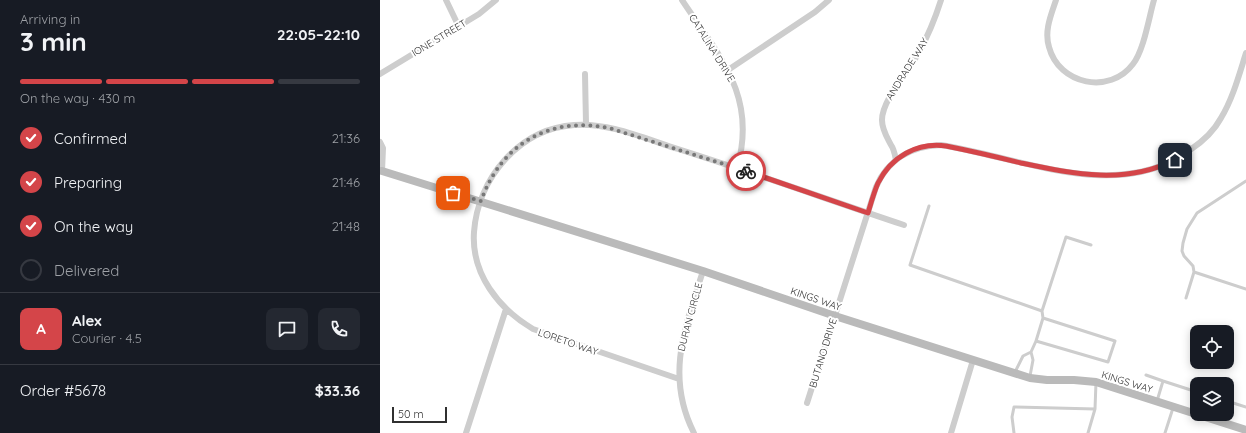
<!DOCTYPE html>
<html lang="en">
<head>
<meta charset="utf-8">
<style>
	:root { --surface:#171b24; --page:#242831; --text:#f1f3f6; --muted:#9ea1a6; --line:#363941; --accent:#d44549 }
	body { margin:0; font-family:Quicksand,sans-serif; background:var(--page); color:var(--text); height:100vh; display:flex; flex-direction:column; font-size:15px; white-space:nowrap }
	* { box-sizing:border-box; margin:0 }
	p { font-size:13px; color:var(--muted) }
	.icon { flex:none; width:22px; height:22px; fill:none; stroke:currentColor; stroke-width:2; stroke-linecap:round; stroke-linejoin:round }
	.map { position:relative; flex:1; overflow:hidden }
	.panel { display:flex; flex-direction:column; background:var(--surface); width:380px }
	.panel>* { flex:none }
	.controls { position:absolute; left:810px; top:325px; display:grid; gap:8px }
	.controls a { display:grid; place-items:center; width:44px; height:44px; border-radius:8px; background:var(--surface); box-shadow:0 2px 10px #0003; font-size:20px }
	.scale { position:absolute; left:12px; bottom:10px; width:55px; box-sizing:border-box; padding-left:4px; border:2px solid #303030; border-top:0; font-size:11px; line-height:14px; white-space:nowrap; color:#303030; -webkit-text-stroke:3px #fff; paint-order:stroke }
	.pin { position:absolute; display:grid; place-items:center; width:34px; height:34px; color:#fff; margin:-17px; border-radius:8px; box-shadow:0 2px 6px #0006 }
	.courier { position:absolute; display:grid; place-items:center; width:40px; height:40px; margin:-20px; border:3px solid #d44549; border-radius:50%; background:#fff; color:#222; box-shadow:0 1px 5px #0007 }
	.head em { font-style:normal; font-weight:700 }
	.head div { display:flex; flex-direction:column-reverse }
	.head { display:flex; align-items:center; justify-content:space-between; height:68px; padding:0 20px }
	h1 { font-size:26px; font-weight:700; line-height:30px }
	.bar { display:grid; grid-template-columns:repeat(4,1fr); gap:6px 4px; align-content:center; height:48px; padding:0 20px }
	.bar i { height:5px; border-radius:3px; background:var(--line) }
	.bar .on { background:var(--accent) }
	.bar p { grid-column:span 4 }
	.line { display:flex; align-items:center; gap:10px; padding:0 20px; border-top:1px solid var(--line) }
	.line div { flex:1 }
	.round { display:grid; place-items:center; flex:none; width:42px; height:42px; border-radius:8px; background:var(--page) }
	ol { padding:0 20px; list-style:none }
	li { display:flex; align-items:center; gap:12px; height:44px }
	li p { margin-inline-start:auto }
	li .icon { padding:4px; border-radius:50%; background:var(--accent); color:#fff; stroke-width:4 }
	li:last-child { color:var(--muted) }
	li i { width:22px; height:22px; border:2px solid var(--line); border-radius:50% }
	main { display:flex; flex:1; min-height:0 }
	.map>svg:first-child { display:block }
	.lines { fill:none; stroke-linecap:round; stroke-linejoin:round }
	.lane { stroke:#cdcdcd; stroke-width:3 }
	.street { stroke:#cdcdcd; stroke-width:6 }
	.secondary { stroke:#bababa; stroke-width:8 }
	.done { stroke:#787878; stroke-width:4; stroke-dasharray:0 7.2 }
	.route { stroke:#d44549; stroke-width:5 }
	.labels { text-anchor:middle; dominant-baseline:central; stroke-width:4; stroke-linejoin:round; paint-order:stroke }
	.street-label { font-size:10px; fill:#303030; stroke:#fff }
</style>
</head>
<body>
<main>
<section class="panel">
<div class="head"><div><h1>3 min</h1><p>Arriving in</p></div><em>22:05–22:10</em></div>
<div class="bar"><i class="on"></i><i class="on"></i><i class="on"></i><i></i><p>On the way · 430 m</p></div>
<ol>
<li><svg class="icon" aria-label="check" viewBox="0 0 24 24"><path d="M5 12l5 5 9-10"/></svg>Confirmed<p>21:36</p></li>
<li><svg class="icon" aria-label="check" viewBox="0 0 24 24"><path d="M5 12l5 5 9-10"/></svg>Preparing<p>21:46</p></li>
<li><svg class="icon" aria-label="check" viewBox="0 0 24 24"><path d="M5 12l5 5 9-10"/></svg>On the way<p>21:48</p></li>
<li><i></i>Delivered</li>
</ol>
<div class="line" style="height:72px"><b class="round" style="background:var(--accent);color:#fff">A</b><div><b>Alex</b><p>Courier · 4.5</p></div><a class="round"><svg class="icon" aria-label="chat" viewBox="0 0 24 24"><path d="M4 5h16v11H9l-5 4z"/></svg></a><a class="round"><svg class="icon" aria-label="phone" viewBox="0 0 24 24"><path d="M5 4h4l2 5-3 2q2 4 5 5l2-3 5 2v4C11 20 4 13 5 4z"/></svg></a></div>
<div class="line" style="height:52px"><div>Order #5678</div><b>$33.36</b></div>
</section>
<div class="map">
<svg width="866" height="433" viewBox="0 0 866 433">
	<rect width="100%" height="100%" fill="#fff"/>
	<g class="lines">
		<path class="lane" d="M549,206L530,265L662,311
			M814,272L813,266L804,256L802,251L803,243L807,229L817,213L866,181
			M806,298L814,272L866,289
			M656,341L728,362L735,341L663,318
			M635,372L643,356L651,352L656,341L663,318L662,311L686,237L711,245
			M766,375L783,381L777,401
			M650,376L653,360L651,352
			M783,381L817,392
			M847,401L866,407
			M634,433L632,417L634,407L715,409
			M708,433L715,409L716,382
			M785,433L793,408"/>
		<path class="street" d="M66,0L79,27
			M302,0C339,56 378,96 357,168
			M676,0C671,15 664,31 669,47C679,85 730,95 753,64C764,50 769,17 774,0
			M348,70L435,12L449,0
			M0,74L99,14L116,0
			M205,74L206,124
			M0,142L3,148L2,171H0
			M516,160C515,155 514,149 511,145C507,137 502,130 502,120C502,100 528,72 538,54C548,36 555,19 561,0
			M299,379L153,329C119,309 91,274 94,232C98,178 139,129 194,125C228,122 266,139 298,149C374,173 449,200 524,225
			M427,403L496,187C508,159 532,146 561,145C574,147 587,150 600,153C667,168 748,196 810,150C822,142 834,131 841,118C853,98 859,75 866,53
			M86,433L126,309
			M314,433C285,376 305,327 323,271
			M571,433L593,360"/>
		<path class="secondary" d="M2,171L323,271L455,316L650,378L667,380H694L716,382L866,430"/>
	</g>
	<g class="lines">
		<path class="done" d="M73,193L101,201C121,144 169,116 229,128L366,171"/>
		<path class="route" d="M366,171L488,213C491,203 494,192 498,183C511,157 537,142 566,146C591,151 617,157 641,163C694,174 744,185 795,160"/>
	</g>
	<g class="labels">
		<g class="street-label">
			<text transform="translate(59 38) rotate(-31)">IONE STREET</text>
			<text transform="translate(332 48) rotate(58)">CATALINA DRIVE</text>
			<text transform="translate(527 69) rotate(-58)">ANDRADE WAY</text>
			<text transform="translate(436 299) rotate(19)">KINGS WAY</text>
			<text transform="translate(310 317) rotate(-75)">DURAN CIRCLE</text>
			<text transform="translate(188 342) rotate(19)">LORETO WAY</text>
			<text transform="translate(443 353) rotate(-73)">BUTANO DRIVE</text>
			<text transform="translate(747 382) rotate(17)">KINGS WAY</text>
		</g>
	</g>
</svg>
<div class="controls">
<a><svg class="icon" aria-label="locate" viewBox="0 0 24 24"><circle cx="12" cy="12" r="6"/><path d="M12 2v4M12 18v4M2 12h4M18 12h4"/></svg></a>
<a><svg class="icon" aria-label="layers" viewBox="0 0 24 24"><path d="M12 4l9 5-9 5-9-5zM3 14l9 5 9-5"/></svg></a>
</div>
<div class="scale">50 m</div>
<div class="pin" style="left:73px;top:193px;background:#ea580c"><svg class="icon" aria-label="bag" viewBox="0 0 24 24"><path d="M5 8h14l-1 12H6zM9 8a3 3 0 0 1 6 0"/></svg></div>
<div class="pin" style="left:795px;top:160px;background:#1f2937"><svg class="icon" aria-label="home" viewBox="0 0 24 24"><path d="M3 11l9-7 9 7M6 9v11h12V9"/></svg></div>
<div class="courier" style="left:366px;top:171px"><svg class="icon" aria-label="bike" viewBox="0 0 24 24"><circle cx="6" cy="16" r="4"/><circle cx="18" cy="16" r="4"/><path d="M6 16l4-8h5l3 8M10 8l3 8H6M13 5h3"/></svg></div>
</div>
</main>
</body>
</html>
